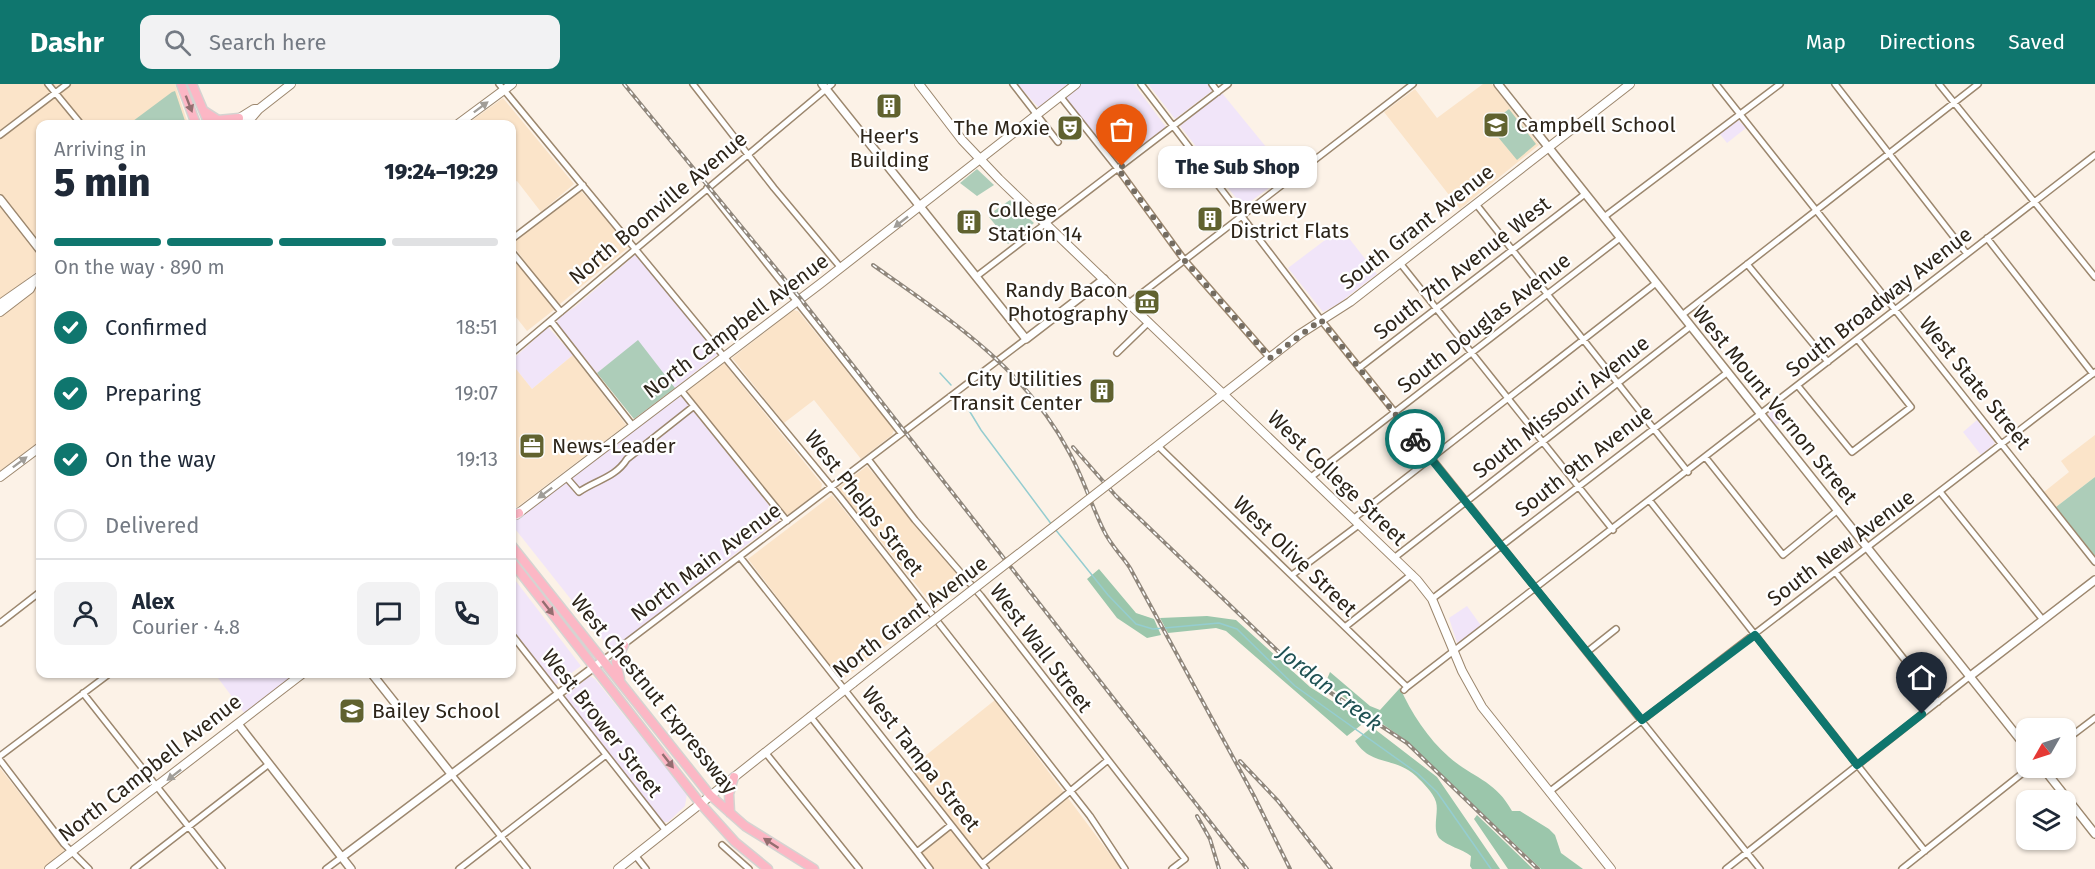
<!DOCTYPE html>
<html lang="en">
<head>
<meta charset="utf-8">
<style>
	:root { --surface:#fff; --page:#f2f2f3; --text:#1f2937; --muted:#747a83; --line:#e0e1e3; --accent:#0f766e }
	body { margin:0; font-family:"Fira Sans",sans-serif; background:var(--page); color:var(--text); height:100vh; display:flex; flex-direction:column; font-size:22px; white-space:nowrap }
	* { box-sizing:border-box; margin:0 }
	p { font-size:20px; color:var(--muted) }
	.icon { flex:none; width:33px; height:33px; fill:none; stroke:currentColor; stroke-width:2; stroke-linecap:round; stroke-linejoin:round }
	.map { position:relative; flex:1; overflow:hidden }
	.side { position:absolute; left:36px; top:36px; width:480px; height:558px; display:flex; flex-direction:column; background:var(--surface); border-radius:12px; box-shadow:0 2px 4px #0004 }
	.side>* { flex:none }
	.needle { width:39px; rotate:231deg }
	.buttons { position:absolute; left:2016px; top:634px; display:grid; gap:12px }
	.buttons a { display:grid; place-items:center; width:60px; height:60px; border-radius:12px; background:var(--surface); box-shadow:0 2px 4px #0004; font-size:30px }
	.pin { position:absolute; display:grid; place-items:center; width:51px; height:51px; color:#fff; margin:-62px -26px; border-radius:50% 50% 50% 0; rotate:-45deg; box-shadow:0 0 6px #0007 }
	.pin .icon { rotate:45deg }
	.courier { position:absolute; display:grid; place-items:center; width:60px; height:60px; margin:-30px; border:4px solid #0f766e; border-radius:50%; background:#fff; color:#222; box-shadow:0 2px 8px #0007 }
	.bubble { position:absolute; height:42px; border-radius:12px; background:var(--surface); box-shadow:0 2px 4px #0004; font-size:20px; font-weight:800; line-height:42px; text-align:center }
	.summary em { font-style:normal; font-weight:800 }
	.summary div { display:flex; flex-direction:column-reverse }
	.summary { display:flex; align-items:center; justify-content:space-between; height:102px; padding:0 18px }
	h1 { font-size:39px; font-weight:800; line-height:45px }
	.bar { display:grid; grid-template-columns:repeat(4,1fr); gap:9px 6px; align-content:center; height:72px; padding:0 18px }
	.bar i { height:8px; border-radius:4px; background:var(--line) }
	.bar .selected { background:var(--accent) }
	.bar p { grid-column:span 4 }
	.line { display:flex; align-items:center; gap:15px; padding:0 18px; border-top:2px solid var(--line) }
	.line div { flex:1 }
	.round { display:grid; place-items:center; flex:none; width:63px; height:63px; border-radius:12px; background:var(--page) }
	ol { padding:0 18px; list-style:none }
	li { display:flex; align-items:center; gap:18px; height:66px }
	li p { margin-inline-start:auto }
	li .icon { padding:6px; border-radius:50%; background:var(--accent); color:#fff; stroke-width:4 }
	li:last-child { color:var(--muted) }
	li i { width:33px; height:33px; border:3px solid var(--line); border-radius:50% }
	header { display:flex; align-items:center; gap:36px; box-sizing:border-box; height:84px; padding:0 30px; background:var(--accent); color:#fff }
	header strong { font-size:28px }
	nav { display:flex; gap:33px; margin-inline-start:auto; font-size:21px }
	.search { width:420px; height:54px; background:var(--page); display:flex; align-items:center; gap:15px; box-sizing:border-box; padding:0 21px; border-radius:12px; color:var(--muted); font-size:22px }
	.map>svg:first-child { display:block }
	.commercial { fill:#f1e5f9 }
	.built { fill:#fbe4c9 }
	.green { fill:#adcdb9 }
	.forest { fill:#9bc6ab }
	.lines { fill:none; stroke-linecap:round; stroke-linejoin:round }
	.stream { stroke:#95cdd0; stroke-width:1.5 }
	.minor-casing { stroke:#9c876e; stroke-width:8 }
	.tertiary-casing { stroke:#9c876e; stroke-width:10 }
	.secondary-casing { stroke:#9c876e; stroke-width:10 }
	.primary-casing { stroke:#d5d3d1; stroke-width:11 }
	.minor { stroke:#fff; stroke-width:5 }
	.tertiary { stroke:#fff; stroke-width:7 }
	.secondary { stroke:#fff; stroke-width:8 }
	.primary { stroke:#fcb7c5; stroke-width:8 }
	.rail-casing { stroke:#90877c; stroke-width:4 }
	.rail { stroke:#fff; stroke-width:1.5; stroke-dasharray:4.5; stroke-linecap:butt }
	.secondary-bridge-casing { stroke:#9c876e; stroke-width:10; stroke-linecap:butt }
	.secondary-bridge { stroke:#fff; stroke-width:8 }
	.oneway { fill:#946e70 }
	.oneway2 { fill:#a09d98 }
	.done { stroke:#756d62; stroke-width:6; stroke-dasharray:0 10.8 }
	.route { stroke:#0f766e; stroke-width:8 }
	.labels { text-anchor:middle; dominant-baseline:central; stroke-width:4.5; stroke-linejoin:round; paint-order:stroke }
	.poi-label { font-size:21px; fill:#2d251a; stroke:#fff; text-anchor:start }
	.street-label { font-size:21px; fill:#2d251a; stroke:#fff }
	.water-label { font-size:22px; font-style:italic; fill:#205254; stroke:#fff }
</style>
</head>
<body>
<header>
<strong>Dashr</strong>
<div class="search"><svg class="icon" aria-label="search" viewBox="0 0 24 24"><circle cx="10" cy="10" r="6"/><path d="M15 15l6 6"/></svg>Search here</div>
<nav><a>Map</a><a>Directions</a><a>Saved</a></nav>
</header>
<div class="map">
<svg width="2095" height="785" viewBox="0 0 2095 785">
	<rect width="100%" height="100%" fill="#fcf2e7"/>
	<path class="commercial" d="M1017,0H1068L1039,24Z
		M1081,0H1134L1166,43L1118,79L1067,15V11Z
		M1148,0H1210L1213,6L1175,35Z
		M1222,9L1288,90L1243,123L1180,42Z
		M1737,35L1746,44L1727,59L1719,49Z
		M1341,144L1377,190L1338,220L1323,228L1288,184Z
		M636,170L718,270L675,304L638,257L597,289L557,239L558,234L575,223Z
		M548,243L573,271L532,305L512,280V276Z
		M681,312L780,435L611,566L512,441V437Z
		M1780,321L1788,331L1775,342L1768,330Z
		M1977,336L1995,359L1981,371L1963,348Z
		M512,492L581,582L554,602L512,548Z
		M1467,522L1482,543L1457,559L1449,534Z
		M215,590H298L245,630Z
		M590,592L595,595L687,710L685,722L668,738H661L566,615V611Z"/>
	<path class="built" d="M0,0H175L188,40H40L38,111L40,185L0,216Z
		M1483,0H1492L1539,61L1460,125L1384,28L1415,5L1437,34Z
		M503,14L574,100L541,128L517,97L512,99V40H467Z
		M581,107L630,162L560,220L545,205L512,160Z
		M512,170L555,225L527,247L512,228Z
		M40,201V357L0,387V232Z
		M793,226L798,227L894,346L892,351L861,375L814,316L784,339L732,274Z
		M573,271L626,341L512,427V280L532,305Z
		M724,279L822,400L821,406L788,431L783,430L687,309L689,304Z
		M2095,351V393L2056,423L2044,408L2069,388L2061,377Z
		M867,382L966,499L935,524L839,406L838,404Z
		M832,411L927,529L841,597L748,475Z
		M995,616L1121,785H932L920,770L955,741L910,684Z
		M0,684L64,766L63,770L43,785H0Z"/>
	<path class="green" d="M175,7L186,40H129L172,8Z
		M1509,25L1536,60L1517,76L1488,41Z
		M977,85L994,101L977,112L960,99Z
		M1010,116L1034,139L1008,160L995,145L997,143L989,133L995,129L994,127Z
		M638,256L675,304L634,335L597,289Z
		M2095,393V472L2056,423Z"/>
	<path class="forest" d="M1099,485L1136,529L1154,535L1161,551L1147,554L1117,534L1087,495Z
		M1207,532L1236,536L1310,603L1365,638L1347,652L1226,547L1216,544L1168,549L1160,534Z
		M1330,588L1370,622L1380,626L1400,604C1411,628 1428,655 1449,673C1473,694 1495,696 1512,727H1520L1549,745L1555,751L1561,769L1583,785H1541L1404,655L1325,600Z
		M1372,643L1437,693L1500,785H1472L1470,782L1471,772C1462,765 1447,762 1439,754C1432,745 1439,728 1436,718C1433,708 1423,699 1416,692C1394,672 1372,683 1355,657Z
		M1477,731L1533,785H1508L1474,735Z"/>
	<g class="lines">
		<path class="stream" d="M940,289L951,301
			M964,318L981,346L1052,441
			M1055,445L1108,511L1136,540L1153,545L1219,539L1237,545L1295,602L1417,689L1437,708L1491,785"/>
		<g class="minor-casing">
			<path id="minor" d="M48,0L81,40
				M499,0L840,413L1090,732L1125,785
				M693,0L774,104L841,184
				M1013,0L1058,58
				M1141,0L1321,236L1760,785
				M1212,0L1218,8
				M1716,0L2095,478
				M1835,0L1967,170
				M1939,0L2095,193
				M1060,12L1118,85L1185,177L1270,274
				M0,51L67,0
				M707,104L901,349
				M1476,120L1688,388
				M1604,133L1780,0
				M1987,154L2093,290
				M512,155L583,101
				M512,168L561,228
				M1400,179L1613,446
				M1747,180L1828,278
				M977,192L1228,0
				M1129,219L1413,0
				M1682,231L1978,0
				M551,237L633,342
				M512,269L832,0
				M1117,269L1149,238
				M1359,284L1585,110
				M1798,302L1852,368L1911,323L1858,256
				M681,306L787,437
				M1158,362L1407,603L1404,606
				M1706,374L1783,471L1838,426
				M868,375L915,436L981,512L1185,775L1172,785
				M566,393L579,408C596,396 615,394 627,375L694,322
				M1311,393L1620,154
				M1941,409L2043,536
				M1650,417L1925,767
				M1353,435L1656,199
				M740,473L986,785
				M1394,474L1691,242
				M1836,489L1938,618
				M1292,491L1360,440
				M1432,515L1728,288
				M0,539L40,508
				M1345,543L1412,490
				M512,551L666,747
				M1587,568L1616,545
				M602,577L1026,255
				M1407,603L2095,71
				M83,609L222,785
				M810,632L917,768L951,741
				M2066,656L2095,634
				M765,668L859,785
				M0,672L109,590
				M0,676L64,760L89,785
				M452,691L527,785
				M1549,708L2095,288
				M722,761L749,785
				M917,768L930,785
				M635,771L646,785
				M982,780L1108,676
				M134,785L269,680
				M326,785L342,773
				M459,785L606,671
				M1726,785L1969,593
				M1902,785L2029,684"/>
		</g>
		<g class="tertiary-casing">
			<path id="tertiary" d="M822,0L1026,255L1104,195
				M1498,0L2026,663
				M0,115L40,166
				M372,590L452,691
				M1969,593L2095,496
				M238,640L351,785
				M2043,684L2095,750
				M342,773L602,577"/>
		</g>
		<g class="secondary-casing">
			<path id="secondary" d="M919,0L962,56L999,95L1417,496L1432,515L1462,587L1482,623L1611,785
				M230,40L254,25H259
				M246,40L259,25L291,0
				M458,40L512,0
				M0,220L40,192
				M0,228L30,205L34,197
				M1152,366L1300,250L1350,218L1630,0
				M0,393L40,363
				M516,431L820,200L1076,0
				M49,785L302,590
				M618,785L853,599"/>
		</g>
		<g class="primary-casing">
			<path id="primary" d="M181,0L196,40
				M192,0L209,40
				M204,27L218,36L239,34
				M512,432L519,429
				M512,462L710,711L745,742L814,785
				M512,478L700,719L735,758L768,785
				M620,595L616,578L624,561
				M730,729L729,710L734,693"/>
		</g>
		<use href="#minor" class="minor"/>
		<use href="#tertiary" class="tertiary"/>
		<use href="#secondary" class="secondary"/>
		<use href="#primary" class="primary"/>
		<g class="rail-casing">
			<path id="rail" d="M624,0L801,215L1247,785
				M873,181C948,234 1025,284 1069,368C1083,393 1091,421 1104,447C1110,460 1122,472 1130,484L1254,712L1290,785
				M1073,363L1116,412L1283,572L1322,603L1407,659L1538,785
				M1240,677L1278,717L1331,785
				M1197,732L1210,755L1219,785"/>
		</g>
		<use href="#rail" class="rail"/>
		<g class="secondary-bridge-casing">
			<path id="secondary-bridge" d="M853,599L1152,366"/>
		</g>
		<use href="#secondary-bridge" class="secondary-bridge"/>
	</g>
	<defs><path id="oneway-solid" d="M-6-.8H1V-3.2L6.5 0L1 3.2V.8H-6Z" transform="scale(1.5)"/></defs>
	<g class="oneway">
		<use href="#oneway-solid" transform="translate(189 20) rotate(69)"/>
		<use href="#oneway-solid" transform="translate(548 524) rotate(52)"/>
		<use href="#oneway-solid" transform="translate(668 677) rotate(52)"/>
		<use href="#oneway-solid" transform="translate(771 759) rotate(-147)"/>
	</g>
	<g class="oneway2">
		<use href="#oneway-solid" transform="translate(481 23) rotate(-37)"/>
		<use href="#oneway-solid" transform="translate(901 138) rotate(142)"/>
		<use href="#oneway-solid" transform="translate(20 378) rotate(-37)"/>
		<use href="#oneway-solid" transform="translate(545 409) rotate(143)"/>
		<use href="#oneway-solid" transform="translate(174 691) rotate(142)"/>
	</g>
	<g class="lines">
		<path class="done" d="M1122,82L1118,85L1185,177L1270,274L1321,236L1415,355"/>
		<path class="route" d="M1415,355L1642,636L1755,551L1857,681L1922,630"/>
	</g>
	<defs>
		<g id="building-square" transform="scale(1.35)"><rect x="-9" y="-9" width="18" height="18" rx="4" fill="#60622f" stroke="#fff"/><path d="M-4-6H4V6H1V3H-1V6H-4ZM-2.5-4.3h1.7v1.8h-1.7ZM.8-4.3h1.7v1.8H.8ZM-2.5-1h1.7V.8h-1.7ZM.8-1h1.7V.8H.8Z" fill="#fff"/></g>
		<g id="school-square" transform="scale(1.35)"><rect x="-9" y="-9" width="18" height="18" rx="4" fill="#60622f" stroke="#fff"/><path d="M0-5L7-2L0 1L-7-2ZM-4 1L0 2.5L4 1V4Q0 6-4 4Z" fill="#fff"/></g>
		<g id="theatre-square" transform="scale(1.35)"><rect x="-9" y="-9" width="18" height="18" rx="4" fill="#60622f" stroke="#fff"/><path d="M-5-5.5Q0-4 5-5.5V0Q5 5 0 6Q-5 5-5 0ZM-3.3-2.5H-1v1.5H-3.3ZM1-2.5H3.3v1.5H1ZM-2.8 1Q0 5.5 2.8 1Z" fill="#fff"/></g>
		<g id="museum-square" transform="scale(1.35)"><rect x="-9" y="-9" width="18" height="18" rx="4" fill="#60622f" stroke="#fff"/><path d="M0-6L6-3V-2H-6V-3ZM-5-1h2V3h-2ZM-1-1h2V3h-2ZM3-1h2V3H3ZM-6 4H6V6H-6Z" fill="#fff"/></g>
		<g id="office-square" transform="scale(1.35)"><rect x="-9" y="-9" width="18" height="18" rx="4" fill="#60622f" stroke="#fff"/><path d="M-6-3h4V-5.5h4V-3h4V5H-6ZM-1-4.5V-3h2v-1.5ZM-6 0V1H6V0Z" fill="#fff"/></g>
	</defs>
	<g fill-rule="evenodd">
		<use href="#building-square" x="889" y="22"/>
		<use href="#school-square" x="1496" y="41"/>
		<use href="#theatre-square" x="1070" y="44"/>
		<use href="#building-square" x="1210" y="135"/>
		<use href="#building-square" x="969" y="138"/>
		<use href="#museum-square" x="1147" y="218"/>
		<use href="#building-square" x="1102" y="307"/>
		<use href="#office-square" x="532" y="362"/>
		<use href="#school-square" x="352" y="627"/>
	</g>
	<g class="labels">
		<g class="poi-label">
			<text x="1516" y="41">Campbell School</text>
			<text x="1050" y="44" text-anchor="end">The Moxie</text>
			<text x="889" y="52" text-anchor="middle">Heer's<tspan x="889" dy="24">Building</tspan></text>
			<text x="1230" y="123">Brewery<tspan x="1230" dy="24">District Flats</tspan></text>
			<text x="988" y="126">College<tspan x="988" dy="24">Station 14</tspan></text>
			<text x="1128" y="206" text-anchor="end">Randy Bacon<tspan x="1128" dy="24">Photography</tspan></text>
			<text x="1082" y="295" text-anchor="end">City Utilities<tspan x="1082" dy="24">Transit Center</tspan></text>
			<text x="552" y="362">News-Leader</text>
			<text x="372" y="627">Bailey School</text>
		</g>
		<g class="street-label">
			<text transform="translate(658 124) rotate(-40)">North Boonville Avenue</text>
			<text transform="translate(1417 143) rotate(-38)">South Grant Avenue</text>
			<text transform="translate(1462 184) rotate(-38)">South 7th Avenue West</text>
			<text transform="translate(1879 218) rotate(-38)">South Broadway Avenue</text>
			<text transform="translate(1484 239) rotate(-38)">South Douglas Avenue</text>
			<text transform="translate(736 242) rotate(-37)">North Campbell Avenue</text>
			<text transform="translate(1975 299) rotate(51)">West State Street</text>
			<text transform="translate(1775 321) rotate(51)">West Mount Vernon Street</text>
			<text transform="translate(1561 323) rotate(-38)">South Missouri Avenue</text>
			<text transform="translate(1584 377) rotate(-38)">South 9th Avenue</text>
			<text transform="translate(1337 394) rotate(44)">West College Street</text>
			<text transform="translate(864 419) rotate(52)">West Phelps Street</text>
			<text transform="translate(1841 464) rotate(-37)">South New Avenue</text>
			<text transform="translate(1295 472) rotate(44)">West Olive Street</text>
			<text transform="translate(706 478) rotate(-37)">North Main Avenue</text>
			<text transform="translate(910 533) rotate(-37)">North Grant Avenue</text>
			<text transform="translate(1041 564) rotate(53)">West Wall Street</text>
			<text transform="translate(654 610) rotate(51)">West Chestnut Expressway</text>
			<text transform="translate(602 639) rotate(52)">West Brower Street</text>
			<text transform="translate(921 675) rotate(52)">West Tampa Street</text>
			<text transform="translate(150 684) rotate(-38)">North Campbell Avenue</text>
		</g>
		<g class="water-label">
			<text transform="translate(1330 604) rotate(38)">Jordan Creek</text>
		</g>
	</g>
</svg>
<div class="buttons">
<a><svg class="needle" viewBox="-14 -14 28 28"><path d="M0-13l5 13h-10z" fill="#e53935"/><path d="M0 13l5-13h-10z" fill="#747a83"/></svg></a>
<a><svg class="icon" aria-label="layers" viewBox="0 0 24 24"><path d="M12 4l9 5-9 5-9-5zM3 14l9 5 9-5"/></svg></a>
</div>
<div class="pin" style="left:1122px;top:82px;background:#ea580c"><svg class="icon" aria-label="bag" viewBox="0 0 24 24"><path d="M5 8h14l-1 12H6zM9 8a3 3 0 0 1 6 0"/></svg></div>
<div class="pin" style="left:1922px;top:630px;background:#1f2937"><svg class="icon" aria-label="home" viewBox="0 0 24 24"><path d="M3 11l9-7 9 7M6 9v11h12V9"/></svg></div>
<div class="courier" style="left:1415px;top:355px"><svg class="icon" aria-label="bike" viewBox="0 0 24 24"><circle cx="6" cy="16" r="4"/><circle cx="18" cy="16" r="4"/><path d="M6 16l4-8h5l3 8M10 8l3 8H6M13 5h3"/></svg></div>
<div class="bubble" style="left:1158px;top:62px;width:159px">The Sub Shop</div>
<section class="side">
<div class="summary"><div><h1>5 min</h1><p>Arriving in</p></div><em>19:24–19:29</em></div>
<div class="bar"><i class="selected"></i><i class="selected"></i><i class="selected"></i><i></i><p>On the way · 890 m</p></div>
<ol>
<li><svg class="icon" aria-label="check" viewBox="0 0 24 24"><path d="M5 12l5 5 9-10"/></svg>Confirmed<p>18:51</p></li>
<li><svg class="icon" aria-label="check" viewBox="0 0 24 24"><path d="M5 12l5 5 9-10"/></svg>Preparing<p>19:07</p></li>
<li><svg class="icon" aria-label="check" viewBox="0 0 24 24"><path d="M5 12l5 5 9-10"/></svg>On the way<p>19:13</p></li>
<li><i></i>Delivered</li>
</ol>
<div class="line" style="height:108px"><a class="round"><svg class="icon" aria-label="person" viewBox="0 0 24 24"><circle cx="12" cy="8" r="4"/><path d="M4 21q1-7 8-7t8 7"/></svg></a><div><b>Alex</b><p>Courier · 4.8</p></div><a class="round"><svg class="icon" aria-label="chat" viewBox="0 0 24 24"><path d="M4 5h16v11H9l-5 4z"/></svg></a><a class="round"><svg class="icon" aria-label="phone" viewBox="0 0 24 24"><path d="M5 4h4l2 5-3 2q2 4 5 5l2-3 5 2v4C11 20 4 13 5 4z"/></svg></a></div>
</section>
</div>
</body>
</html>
